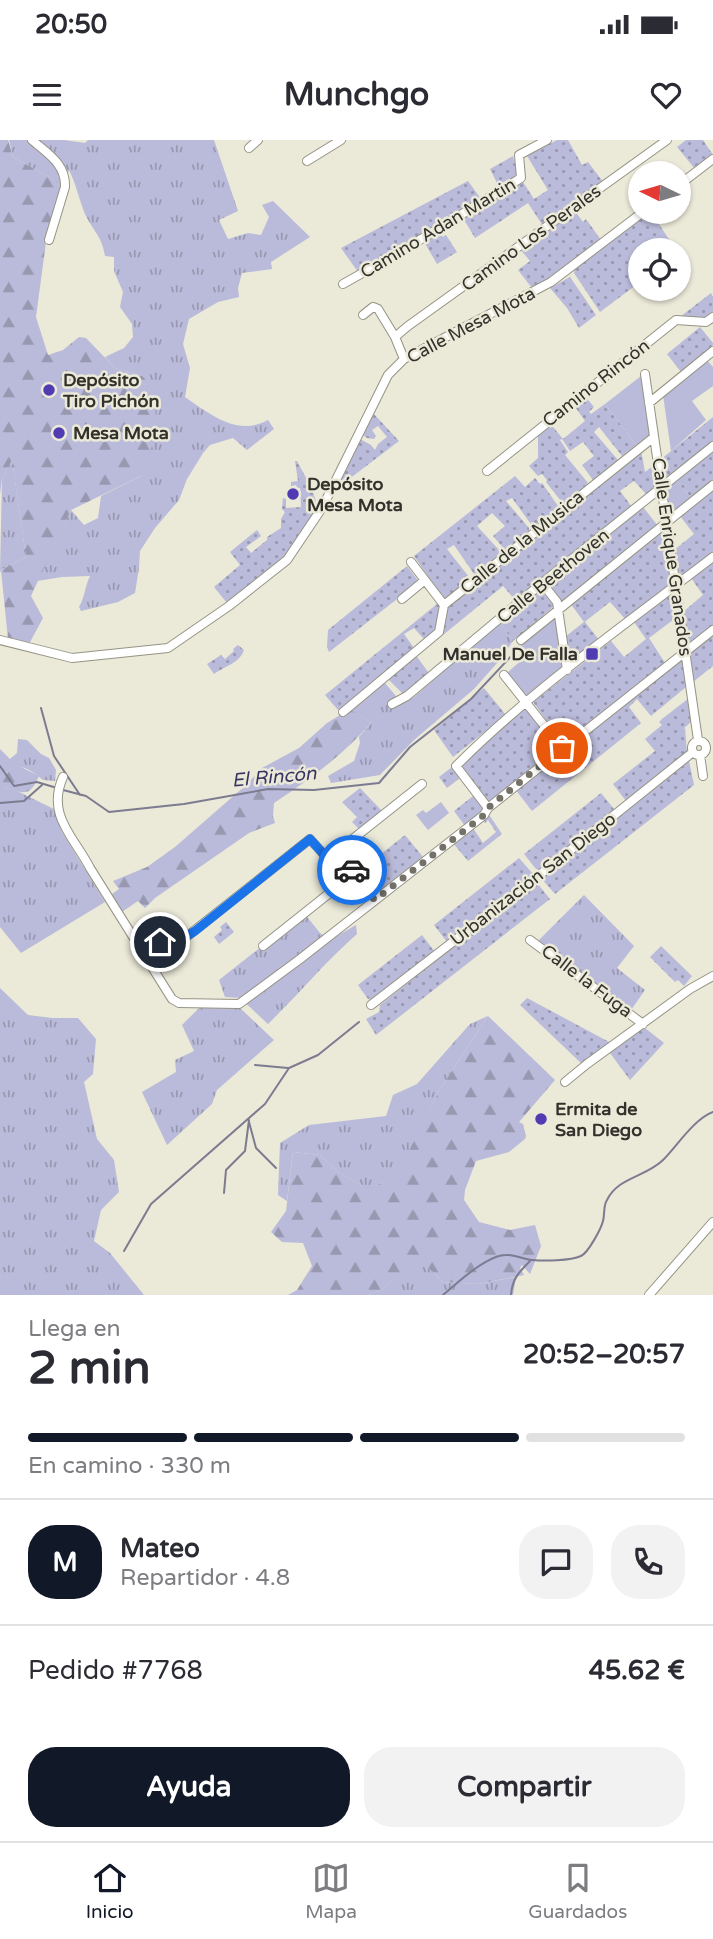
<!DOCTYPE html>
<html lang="es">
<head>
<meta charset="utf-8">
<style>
	:root { --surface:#fff; --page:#f2f2f3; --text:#2b2b33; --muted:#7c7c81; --line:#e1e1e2; --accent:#111827 }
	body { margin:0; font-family:"Varela Round",sans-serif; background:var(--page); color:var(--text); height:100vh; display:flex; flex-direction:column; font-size:26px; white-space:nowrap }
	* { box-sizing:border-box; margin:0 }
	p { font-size:23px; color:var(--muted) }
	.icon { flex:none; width:38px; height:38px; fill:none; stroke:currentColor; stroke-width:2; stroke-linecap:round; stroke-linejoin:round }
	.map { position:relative; height:1155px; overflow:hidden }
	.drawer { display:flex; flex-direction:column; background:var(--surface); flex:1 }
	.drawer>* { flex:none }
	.needle { width:46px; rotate:275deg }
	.tools { position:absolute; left:628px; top:21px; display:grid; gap:14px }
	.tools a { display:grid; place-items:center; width:63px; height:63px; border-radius:50%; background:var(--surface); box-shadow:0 2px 5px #0004; font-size:35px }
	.pin { position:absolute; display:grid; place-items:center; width:60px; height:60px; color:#fff; margin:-30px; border:4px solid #fff; border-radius:50%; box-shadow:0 2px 7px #0007 }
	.courier { position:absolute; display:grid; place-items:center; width:70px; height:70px; margin:-35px; border:5px solid #1a73e8; border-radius:50%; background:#fff; color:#222; box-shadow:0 2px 9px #0007 }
	.headline em { font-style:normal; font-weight:700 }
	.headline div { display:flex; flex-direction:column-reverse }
	.headline { display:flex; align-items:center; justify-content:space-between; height:119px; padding:0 28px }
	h1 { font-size:46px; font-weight:700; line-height:52px }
	.bar { display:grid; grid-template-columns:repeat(4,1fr); gap:10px 7px; align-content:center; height:84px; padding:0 28px }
	.bar i { height:9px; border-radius:5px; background:var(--line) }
	.bar .selected { background:var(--accent) }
	.bar p { grid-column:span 4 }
	.line { display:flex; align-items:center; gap:18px; padding:0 28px; border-top:2px solid var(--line) }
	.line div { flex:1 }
	.round { display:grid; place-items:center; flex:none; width:74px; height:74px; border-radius:28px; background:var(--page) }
	.button { display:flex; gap:14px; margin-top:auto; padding:14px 28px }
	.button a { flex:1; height:80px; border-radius:28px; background:var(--accent); color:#fff; font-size:28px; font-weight:700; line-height:80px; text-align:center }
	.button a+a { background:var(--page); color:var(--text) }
	.status { display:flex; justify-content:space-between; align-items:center; height:49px; padding:0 35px; background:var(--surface); direction:ltr }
	.status svg { height:19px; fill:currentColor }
	header { display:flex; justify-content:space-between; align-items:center; height:91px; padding:0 28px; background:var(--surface); font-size:32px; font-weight:700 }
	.menu { display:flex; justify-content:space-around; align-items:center; height:98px; border-top:2px solid var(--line); background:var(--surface); font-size:19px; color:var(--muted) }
	.menu a { display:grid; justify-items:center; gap:4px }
	.menu .selected { color:var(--accent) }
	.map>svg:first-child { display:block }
	.grass { fill:url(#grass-tufts) }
	.forest { fill:url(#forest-firs) }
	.park { fill:#babada }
	.garden { fill:url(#garden-dots) }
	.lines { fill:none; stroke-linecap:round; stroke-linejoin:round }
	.stream { stroke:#7c7b90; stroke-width:2 }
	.minor-casing { stroke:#959484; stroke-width:10 }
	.minor { stroke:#fff; stroke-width:8 }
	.done { stroke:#737168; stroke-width:7; stroke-dasharray:0 12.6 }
	.route { stroke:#1a73e8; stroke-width:9 }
	.poi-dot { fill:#513bb3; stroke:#ebe9d8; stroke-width:2.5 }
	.labels { text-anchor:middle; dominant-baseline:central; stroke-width:5; stroke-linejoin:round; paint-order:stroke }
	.street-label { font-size:18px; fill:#32312b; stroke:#ebe9d8 }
	.poi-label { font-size:18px; font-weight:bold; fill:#32312b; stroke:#ebe9d8; text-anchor:start }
	.water-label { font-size:19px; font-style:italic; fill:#383462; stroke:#ebe9d8 }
</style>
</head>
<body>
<div class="status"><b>20:50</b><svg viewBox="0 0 49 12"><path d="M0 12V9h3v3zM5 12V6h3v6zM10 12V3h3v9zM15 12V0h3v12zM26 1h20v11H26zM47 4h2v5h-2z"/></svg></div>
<header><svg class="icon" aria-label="menu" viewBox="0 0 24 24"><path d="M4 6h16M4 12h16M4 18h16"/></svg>Munchgo<svg class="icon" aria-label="heart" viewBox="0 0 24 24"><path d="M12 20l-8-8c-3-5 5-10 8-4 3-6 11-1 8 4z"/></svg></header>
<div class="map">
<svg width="713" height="1155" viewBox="0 0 713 1155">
	<defs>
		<pattern id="grass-tufts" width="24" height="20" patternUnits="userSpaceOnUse" patternTransform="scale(1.75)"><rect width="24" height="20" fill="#babada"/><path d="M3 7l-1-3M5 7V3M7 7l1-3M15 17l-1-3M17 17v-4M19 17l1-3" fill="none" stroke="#9898b1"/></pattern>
		<pattern id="forest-firs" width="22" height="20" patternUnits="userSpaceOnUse" patternTransform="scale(1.75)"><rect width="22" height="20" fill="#babada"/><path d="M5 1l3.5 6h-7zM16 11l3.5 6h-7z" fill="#9898b1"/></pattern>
		<pattern id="garden-dots" width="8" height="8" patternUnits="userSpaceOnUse" patternTransform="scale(1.75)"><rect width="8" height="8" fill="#babada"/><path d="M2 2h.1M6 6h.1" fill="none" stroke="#9898b1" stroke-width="1.8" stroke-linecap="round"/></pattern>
	</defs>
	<rect width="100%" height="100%" fill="#ebe9d8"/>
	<path class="grass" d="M9,0H64L85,3L88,0H214L238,71L219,80L228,99L248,93L261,95L269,77L262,65L273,61L310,97L271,122L272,129L242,133L238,148L239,157L218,162L189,179L183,204L190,228L185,257C210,274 237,297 268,280L274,289L247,310L233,298L210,305L203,313L187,339L179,360L155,388L140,411L139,428L135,453L118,462L81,471L79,467C85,457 85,446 90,436L62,437L37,441L71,370L84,385L98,378L101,356L143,335L142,236L115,228L105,217L124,208L133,197L132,184L120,167L123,152L114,131V117L105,116C102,96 93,91 85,74C79,59 76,44 69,30L62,48L51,38L13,17Z
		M12,319L26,417L1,430L0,433L2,339Z
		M500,482L513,501L498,522L474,549L414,600L380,635L331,643L328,636L354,621L360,603L359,597L371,583L359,574L348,570L384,542L396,556L400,564L414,557Z
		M18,599L27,600L41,614L49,618L56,630L55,641L43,640C37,635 25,625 16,627C11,628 5,634 1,637L5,648L15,650L54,669L62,692L105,762L21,813L0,787V609L10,619L17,613Z
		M584,755L634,806L617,828L645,850L629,873L536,803Z
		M304,773L320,793L330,800L356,785L357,794C325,822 299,854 268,884L240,858L225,857L219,840Z
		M0,848L28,875L52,878H78L96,899L93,934L84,942L97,999L114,1020L119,1052L101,1070L94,1101L110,1113L144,1155H0Z
		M200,867H239L274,900L217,950L212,964L167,1005L142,952L176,932L175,920L194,911L182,885Z
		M488,876L440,949L397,1037L375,1046H363L338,1032L320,1015L293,1012L287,1061L278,1055L280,1003L309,985L386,976L393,955L417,944L470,884Z
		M416,1121L432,1131L443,1142L478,1144L516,1137L513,1155H369L381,1150Z"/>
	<path class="forest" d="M0,0H8L13,17L51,38L62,48L46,102L36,177L48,215L63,210L79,197L86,198L115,228L142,236L155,249L156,293L143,335L71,370L31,456L43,478L29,504L8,499L1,430L26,417L12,320L2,339L0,354Z
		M348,570L358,573L371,583C343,615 309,640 274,663L273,676L275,683L249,693L155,758L145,768L138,761L119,774L108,757L119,749L113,741L147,727L175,707L246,645L262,628L299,608L327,583Z
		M19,626L39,636C29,658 25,653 5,648L0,637L14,627Z
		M488,876L555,940L519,982L523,984L526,996L525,999L509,1012L476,1021L465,1050L464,1060L479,1082L510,1090L535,1085L541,1106L530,1134L522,1125L520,1128L524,1135L478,1144L443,1142L432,1131L416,1122L381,1150L369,1155H288L297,1150L312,1126L303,1103L282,1102L271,1092L286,1071L293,1012L320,1015L338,1032L363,1046H375L396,1037L440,949Z"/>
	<path class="park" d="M705,218L713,227V246L692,261L706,280L671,311L663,255Z
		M641,236L650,294L636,305L605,264Z
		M676,340L691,358L671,374H669L665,350Z
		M555,477L562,529L526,557L507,533L524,518L517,507Z
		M441,662L449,673L428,690L416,675L423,670L426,673Z"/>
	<path class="garden" d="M557,0H568L582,25L588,22L604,43L543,86L528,63L475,98L463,78L523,42L534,59L548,50L527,16Z
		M686,0H703L713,15L695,29L677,7Z
		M513,16L518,36L500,49L490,29Z
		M468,41L481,59L358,132L341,108Z
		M574,70L583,82L586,79L601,100L549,140L532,148L518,130L530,121L520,109Z
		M651,72L676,110H640V142L600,172L574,133L575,129Z
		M439,92L443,97L446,95L457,112L437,124L423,100Z
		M570,137L596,175L579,188L567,168L550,148Z
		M711,153L713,157V180H676Z
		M700,187L713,203V205L681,232L667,214Z
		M584,255L594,267L589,272L591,274L605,264L636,305L622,316L599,287L594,292L618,320L593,340L582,325L594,316L583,302L570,311L562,299L560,300L568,312L565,315L588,343L564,365L546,342L547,340L542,334L538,336L529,326L538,318V291L549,282L563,299L585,281L573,264Z
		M373,273L399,301L336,349L334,348L360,299L371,305L375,310L378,304L387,297L378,286L372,290L376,296L374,299L367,298L363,295Z
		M713,277V302L668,339H664L660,320Z
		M641,310L645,332L654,325C656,341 660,344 647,355L634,341L620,351L632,367L516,461L503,446L443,495L447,467Z
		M713,310V340L691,358L676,340Z
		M295,321H297L311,347L318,367L287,415L227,463L214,447L240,425L230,412L257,390L261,396L246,407L251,413L267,400V397L281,388V379L285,372L282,369L283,358L286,359V368L301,367L300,348H297L296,345L291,346V342L298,341Z
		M515,336L525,347L535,338L540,344L542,343L558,366V369L536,386L533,387L512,358L506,361L529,388V391L505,410L493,396L505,386L492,373L477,386L499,410V414L477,434H474L454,405L447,409L469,437L470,440L447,457L443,458L414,416Z
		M713,349V413L682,437L677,434L673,411L694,394L680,376Z
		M643,367L658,386L562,462H560L547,444Z
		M662,392L664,393L672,444L626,480L610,462L587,480L585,482L600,501L569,522L565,497L584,482L570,463Z
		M713,420V485L689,504L688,503L683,472L703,455L691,438Z
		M407,426L419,442L329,512L327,507L328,490Z
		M541,450L554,466L513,501L500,482Z
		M669,455H672L675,457L677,477L649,498L665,523L568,599L563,602L561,600L533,562L611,501L624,517L646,499L634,482Z
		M437,464L440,465L436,489L424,499L414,488L404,494L414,508L338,570L325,555Z
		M711,495L713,498V526L693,542L689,512Z
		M238,505L244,510C240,523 225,526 214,534L207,524L221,515L225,519L234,511L233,509Z
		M415,514L431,536L404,555L388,539Z
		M680,520L682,521L686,547L651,576L637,559L629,567L641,583L532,671L515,649Z
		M484,548L506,575L453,617L434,590Z
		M689,558L691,582L683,589L685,588L687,613L626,661L613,644L655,611L645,599L662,585L659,582L662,579Z
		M523,569H526L556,606V608L489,662L486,661L461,627L484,601Z
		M689,621L694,645L555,754L540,737Z
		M452,627L460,638L447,648L439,637Z
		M360,648L383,672L360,690L352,682L357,677L342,662Z
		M601,653L614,669L540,730L536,729L524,714Z
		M473,656L483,668L481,673L465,686L454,671Z
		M487,676H490L502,694L468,721L452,702L473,688L483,703L496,692L488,680L485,683L482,680Z
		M405,695L423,717L375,755L364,743L374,735L366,726Z
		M519,718L533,734L447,802L434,785Z
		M534,743H537L550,759L376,895L366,879L379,872L380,865Z
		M226,782L234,792L219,804L214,797L222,790L220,787Z
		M422,795L435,812L372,860L368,859L358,845Z
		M661,806L692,836L684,846L678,840L675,842L650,817Z
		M527,858L611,903L583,925L520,865Z
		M643,888H645L664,903L630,940L610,913Z"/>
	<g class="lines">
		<path class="stream" d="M41,568L54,616L80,655
			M0,626L14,646L37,642L57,648
			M63,650L86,656L109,672L184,664L268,649L314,650L379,643L410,607L471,559L515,512
			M0,663L24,661L42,645
			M255,925L288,928
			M249,982L256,1008L276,1028
			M224,1053L226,1030L245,1011L249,980
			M124,1111L151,1064L265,964L289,928L318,915L359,882
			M443,1155C457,1143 487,1115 506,1115C515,1114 524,1120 532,1120C544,1121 570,1121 581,1116C588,1113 601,1089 603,1081C605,1074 603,1066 607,1060C618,1037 646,1037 663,1020C677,1006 694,979 713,972
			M511,1155C512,1139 519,1132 530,1121"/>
		<g class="minor-casing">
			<path id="minor" d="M32,0C48,14 66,24 65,47L49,100
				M249,8L258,0
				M307,21L341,0
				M679,45L713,19
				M343,144L405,109L521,38L519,15L547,0
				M363,175L373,167L378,169L395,197L404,219
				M395,197L408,186L667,0
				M645,234L698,600
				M649,263L713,211
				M487,331L676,180L706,182L713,177
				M411,422L444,465
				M542,443L557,462L567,530
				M402,459L425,440
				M0,500L72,518L168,508L229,466L287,420L322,368L388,235L404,219L551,142L643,72
				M521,500L713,345
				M504,535L562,608
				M392,564L407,556L542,443L713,306
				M343,572L439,492L444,465L654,297
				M692 608a7 7 0 1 1 14 0a7 7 0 1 1-14 0Z
				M700,615L703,636
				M63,637C46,675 74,697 90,728L172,859L179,863L239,864L300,819L484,675L488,668L713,490
				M488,668L456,626C534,548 626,484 713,417
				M339,713L344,706L422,644
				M530,800L643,884
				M152,802H174L185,798L310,699L327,718L331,719L339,713L345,715L352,723L351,736L375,760
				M263,806L351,736
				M371,865L537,737L693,612
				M565,942L587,924L690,849L713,836
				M649,1155L713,1082"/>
		</g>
		<use href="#minor" class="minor"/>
	</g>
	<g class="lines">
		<path class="done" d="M352,730L351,736L375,760L484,675L488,668L562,608"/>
		<path class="route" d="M160,802C174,802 184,799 195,791L310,699L327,718L331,719L339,713L345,715L352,723V730"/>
	</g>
	<g class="poi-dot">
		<circle cx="49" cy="250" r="7"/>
		<circle cx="59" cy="293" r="7"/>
		<circle cx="293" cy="354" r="7"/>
		<rect x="585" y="507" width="14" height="14" rx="3.5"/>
		<circle cx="541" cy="979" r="7"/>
	</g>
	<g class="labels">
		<g class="street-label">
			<text transform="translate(438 88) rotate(-31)">Camino Adan Martin</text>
			<text transform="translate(531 98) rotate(-36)">Camino Los Perales</text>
			<text transform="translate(471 185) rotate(-28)">Calle Mesa Mota</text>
			<text transform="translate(596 243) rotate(-38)">Camino Rincón</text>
			<text transform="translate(522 402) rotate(-39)">Calle de la Musica</text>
			<text transform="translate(672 417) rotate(82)">Calle Enrique Granados</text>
			<text transform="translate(553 436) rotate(-39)">Calle Beethoven</text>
			<text transform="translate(533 739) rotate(-38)">Urbanización San Diego</text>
			<text transform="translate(587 841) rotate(37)">Calle la Fuga</text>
		</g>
		<g class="poi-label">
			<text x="63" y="240">Depósito<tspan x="63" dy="21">Tiro Pichón</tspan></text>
			<text x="73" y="293">Mesa Mota</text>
			<text x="307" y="344">Depósito<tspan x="307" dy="21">Mesa Mota</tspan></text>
			<text x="578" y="514" text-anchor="end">Manuel De Falla</text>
			<text x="555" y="969">Ermita de<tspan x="555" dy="21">San Diego</tspan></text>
		</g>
		<g class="water-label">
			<text transform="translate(274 637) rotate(-5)">El Rincón</text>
		</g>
	</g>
</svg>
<div class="tools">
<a><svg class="needle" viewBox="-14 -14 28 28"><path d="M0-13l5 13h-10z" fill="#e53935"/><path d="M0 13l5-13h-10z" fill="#7c7c81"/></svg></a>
<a><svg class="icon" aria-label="locate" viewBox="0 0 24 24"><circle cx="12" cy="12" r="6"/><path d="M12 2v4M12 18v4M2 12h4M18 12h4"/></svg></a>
</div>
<div class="pin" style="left:562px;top:608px;background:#ea580c"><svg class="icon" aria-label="bag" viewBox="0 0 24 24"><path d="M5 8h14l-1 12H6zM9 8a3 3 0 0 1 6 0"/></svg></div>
<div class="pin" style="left:160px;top:802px;background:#1f2937"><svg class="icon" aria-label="home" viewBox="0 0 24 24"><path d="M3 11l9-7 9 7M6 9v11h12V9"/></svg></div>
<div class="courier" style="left:352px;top:730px"><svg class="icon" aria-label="car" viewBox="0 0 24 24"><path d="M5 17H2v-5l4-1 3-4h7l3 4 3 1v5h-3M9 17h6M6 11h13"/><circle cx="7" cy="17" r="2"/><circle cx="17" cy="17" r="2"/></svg></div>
</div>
<section class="drawer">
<div class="headline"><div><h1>2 min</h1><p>Llega en</p></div><em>20:52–20:57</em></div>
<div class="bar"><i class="selected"></i><i class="selected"></i><i class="selected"></i><i></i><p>En camino · 330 m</p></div>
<div class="line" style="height:126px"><b class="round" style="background:var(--accent);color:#fff">M</b><div><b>Mateo</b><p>Repartidor · 4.8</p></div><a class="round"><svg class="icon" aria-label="chat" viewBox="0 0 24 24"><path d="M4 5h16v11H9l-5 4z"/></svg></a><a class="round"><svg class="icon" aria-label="phone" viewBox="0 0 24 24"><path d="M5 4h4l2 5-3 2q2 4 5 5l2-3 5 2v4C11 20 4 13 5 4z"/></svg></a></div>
<div class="line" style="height:91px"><div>Pedido #7768</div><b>45.62 €</b></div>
<div class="button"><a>Ayuda</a><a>Compartir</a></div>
</section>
<nav class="menu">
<a class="selected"><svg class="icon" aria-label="home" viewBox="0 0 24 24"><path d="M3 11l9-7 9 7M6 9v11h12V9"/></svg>Inicio</a>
<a><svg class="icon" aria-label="map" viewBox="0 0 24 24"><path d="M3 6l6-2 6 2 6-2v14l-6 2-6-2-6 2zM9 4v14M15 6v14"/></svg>Mapa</a>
<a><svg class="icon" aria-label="saved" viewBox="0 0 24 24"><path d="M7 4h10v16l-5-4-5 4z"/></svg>Guardados</a>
</nav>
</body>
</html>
